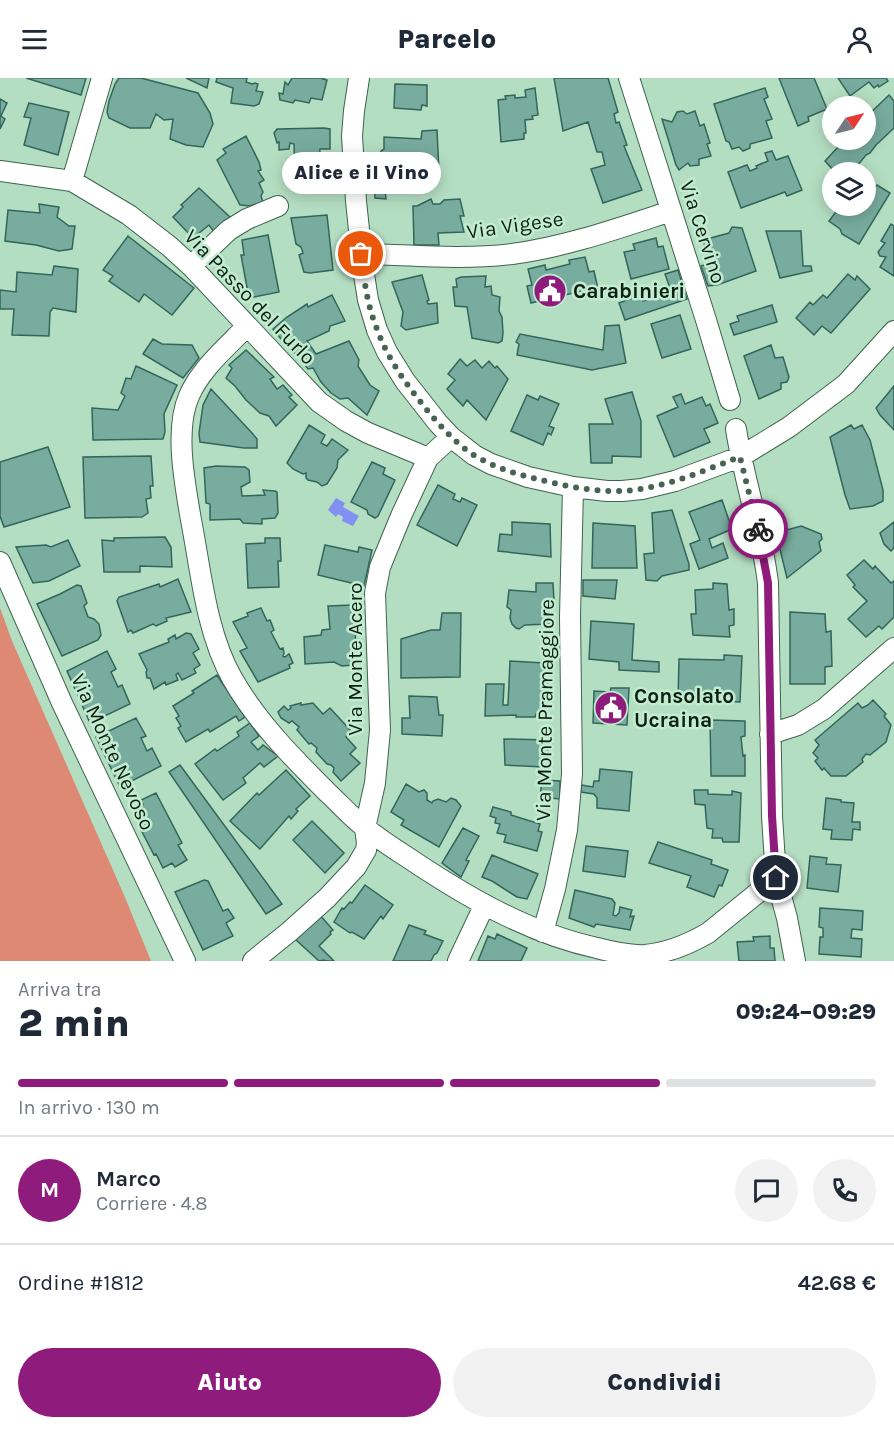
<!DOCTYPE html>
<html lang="it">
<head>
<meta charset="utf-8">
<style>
	:root { --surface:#fff; --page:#f2f2f3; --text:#1f2937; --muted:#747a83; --line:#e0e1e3; --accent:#8f1c7c }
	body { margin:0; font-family:Karla,sans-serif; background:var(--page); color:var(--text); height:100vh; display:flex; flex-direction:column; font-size:22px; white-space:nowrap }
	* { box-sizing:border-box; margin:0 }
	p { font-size:20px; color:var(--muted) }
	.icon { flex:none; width:33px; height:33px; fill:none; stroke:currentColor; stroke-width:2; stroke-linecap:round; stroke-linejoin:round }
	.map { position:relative; height:883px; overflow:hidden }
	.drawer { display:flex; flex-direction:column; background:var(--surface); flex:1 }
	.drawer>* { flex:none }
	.needle { width:39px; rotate:55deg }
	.buttons { position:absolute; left:822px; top:18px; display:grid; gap:12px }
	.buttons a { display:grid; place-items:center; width:54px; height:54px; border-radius:50%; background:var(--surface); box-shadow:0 3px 15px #0003; font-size:30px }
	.pin { position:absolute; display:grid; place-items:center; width:51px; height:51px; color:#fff; margin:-26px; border:3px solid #fff; border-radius:50%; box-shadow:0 2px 6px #0007 }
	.courier { position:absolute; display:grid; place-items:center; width:60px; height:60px; margin:-30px; border:4px solid #8f1c7c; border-radius:50%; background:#fff; color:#222; box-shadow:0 2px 8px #0007 }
	.bubble { position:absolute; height:42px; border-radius:21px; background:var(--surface); box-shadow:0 3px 15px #0003; font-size:20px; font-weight:800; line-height:42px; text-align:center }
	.overview em { font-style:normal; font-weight:800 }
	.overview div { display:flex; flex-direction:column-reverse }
	.overview { display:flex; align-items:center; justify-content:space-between; height:102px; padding:0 18px }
	h1 { font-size:39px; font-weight:800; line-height:45px }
	.bar { display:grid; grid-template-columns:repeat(4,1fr); gap:9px 6px; align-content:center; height:72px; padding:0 18px }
	.bar i { height:8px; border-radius:4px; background:var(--line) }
	.bar .active { background:var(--accent) }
	.bar p { grid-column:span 4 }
	.line { display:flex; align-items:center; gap:15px; padding:0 18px; border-top:2px solid var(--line) }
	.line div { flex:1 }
	.round { display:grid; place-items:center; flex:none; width:63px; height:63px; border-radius:32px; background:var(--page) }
	.cta { display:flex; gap:12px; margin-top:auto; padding:12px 18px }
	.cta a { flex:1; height:69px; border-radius:36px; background:var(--accent); color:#fff; font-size:24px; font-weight:800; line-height:69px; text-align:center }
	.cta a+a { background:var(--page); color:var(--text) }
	header { display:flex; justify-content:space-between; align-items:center; height:78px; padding:0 18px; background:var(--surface); font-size:27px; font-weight:800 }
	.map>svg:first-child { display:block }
	.green { fill:#dd8973 }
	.water { fill:#8290f2 }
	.building { fill:#78ac9e; stroke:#33665a; stroke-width:1.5 }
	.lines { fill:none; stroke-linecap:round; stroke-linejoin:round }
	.minor-casing { stroke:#3e644c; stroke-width:22 }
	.minor { stroke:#fff; stroke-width:20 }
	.done { stroke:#496252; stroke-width:6; stroke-dasharray:0 10.8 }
	.route { stroke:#8f1c7c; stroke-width:8 }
	.labels { text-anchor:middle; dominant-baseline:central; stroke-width:5; stroke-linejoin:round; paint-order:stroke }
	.street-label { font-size:21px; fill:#0f1f15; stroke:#c1eccf }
	.poi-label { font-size:21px; font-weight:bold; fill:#0f1f15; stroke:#c1eccf; text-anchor:start }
</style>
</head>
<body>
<header><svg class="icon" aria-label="menu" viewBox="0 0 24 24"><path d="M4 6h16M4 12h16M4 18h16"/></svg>Parcelo<svg class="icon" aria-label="person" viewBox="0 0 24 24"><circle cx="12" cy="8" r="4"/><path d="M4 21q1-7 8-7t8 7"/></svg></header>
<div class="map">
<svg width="894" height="883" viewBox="0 0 894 883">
	<rect width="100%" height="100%" fill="#b4dec2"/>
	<path class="green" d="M0,530L12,563L124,817L151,883H0Z"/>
	<path class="water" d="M336,420L345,425L343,429L359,438L353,448L342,443L343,439L338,436L336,439L328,432Z"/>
	<path class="building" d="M26,0H86L81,17Z
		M119,0H141L198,15L210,35L213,46L203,69L186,67L170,61L173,41L164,42L156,36L150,50H130L109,40L107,34L109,23L115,6Z
		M186,0H209L207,10Z
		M217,0H247L246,4L252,6L255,5L258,6L256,13L263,14L259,26L254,28L231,25L233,10L216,4Z
		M292,0H324L323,1L327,2L322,22L311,20L309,25L295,22L293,25L280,22L279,15L283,16L285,4L288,7Z
		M554,0H608L618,34L614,36L616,45L619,44L627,67L624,68L642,112L603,125L591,91L605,87L602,74H597L588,44L563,53Z
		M779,0H814L827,31L808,39L809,43L798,48Z
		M838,0H886L888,3L879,9L878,7L874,10L869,4L850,18Z
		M395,6L427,7V28L422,27L421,32L394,30Z
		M535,10L538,37L532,38L533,41L525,42L526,55H524V61L501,64L498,22L506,21L505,18L515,17V20L526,19L525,12Z
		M765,10L768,19L764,21L772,41L766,43L772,60L750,66V70L743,73L739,69L732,71L729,64L726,63L714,26Z
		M889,17L894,23V50L876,67L870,75L866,77L852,94H835L825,83L840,67L837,63L838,62H866V39Z
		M0,21L7,25L1,38L5,41L0,51Z
		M29,25L69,34L58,77L24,67L31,40L24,39Z
		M683,33L687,36L695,33L700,48L704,46L710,65L707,66L711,78L699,81V87L690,88L688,85L679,92L676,87L662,41L672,44L677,34Z
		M324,50L330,51V71H320L319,86L314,87L315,102L295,101L294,66L290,65L289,71L279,72V64L277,65L274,55L277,51Z
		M437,52L439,94L414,93L413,114L385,111L386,121L375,120L374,97L384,98L385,83L381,77V73L384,71V59L421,61L422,53Z
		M246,58L259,84L261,92L258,93L264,102L259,105L263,114L261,118L263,124L250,128L240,127L217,82L226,75L223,71Z
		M772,73L776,82L788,78L802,112L787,118L785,114L741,130L728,94L747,87L750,93L757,90L756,88L768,83L765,75Z
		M868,104L875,109L877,107L890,115L859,166L842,156L840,151L829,143L838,131L840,134L845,128H866V108Z
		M199,110L232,141L214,154L209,147L193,160L173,139L183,129L181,127Z
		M431,121L433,126H440L444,122L460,121L464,138H460L464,154L438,155L439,167H414L413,128H417Z
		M39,126L59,129L57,139L69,148H75L72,171L59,173L36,167L5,163L8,132L40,135Z
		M327,137L333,192L310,195L304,194L299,177L303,175L301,169L296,166L291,140Z
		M891,146L894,148V198L880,189L886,179L880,178L878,174L885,165L881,163Z
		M732,149L742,150L756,193L717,207L708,208L701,188L710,185L703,162L729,155Z
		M766,153H801L803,188H811L812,193L780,200Z
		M268,157L279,214L249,220L241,177H244L242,162Z
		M128,158L194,210L172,237L144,216L139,224L109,203L113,198L103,192Z
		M656,160L658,169L663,168L669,191L631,201L624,174L635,172L633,166Z
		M585,179L589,194L594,193L598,211L587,213L586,212L531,225L527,208L532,207L528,191L545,187L546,192L570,186L569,182Z
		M54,188L78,191L76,234L53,230L50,234L49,258L12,257L14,231H0V212L16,214L17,194L52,197Z
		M678,192L687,221L625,242L619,225L641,217L643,223L671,213L665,196Z
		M848,196L855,202L857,198L870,211L831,255L822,248L814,257L796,240L810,224L813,227L823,217L827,220Z
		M422,197L429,222L427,223L428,226L437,225L438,245L406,252L401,248L403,234L392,204Z
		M486,198L485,209L491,208L492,217L500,219L499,233L502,239L503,255L502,263L498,265L472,260L467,229L455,228L453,209H457L456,201L461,199Z
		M332,217L345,243L330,248L329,253L307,263L316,276L349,263L359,282L358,288L370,307L379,313L367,337L348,320L340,321L331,315L321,304L313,290L308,291L297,277L290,272L273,251L287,239L307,226L308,229Z
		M772,227L777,244L734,257L730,246L739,243L737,238Z
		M680,237L691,271L662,280L651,246Z
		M619,247L626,285L592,292L517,277L519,266L516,264L520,256L603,272L605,248Z
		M153,261L162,266L192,267L199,280L183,300L143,276Z
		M771,267L775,280L783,279L789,299L787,304L781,305V311L759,321L744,278Z
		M246,272L274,299L270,301L277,311L283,307L292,317L289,319L297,327L276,348L269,338L260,335L246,322L235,308L226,300L232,290L229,287Z
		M460,281L467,288L475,282L482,290L489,283L495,290L497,288L508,301L486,342L467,322L463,328L447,311L455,302L448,296Z
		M136,288L177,307L164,336L165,354L163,361L93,362L92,330L118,332L125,318L121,315L126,300L131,301Z
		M894,308V352L880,337L876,330Z
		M211,311L252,355L257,361V370H244L200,364L199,355L203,327Z
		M632,314L641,343V379L612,378V385H591L589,346H613L605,321Z
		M681,316L685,326L702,319L706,328L710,326L718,345L704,351L710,364L674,379L657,338L678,329L673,319Z
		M527,317L538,322L540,318L559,326L549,348L554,350L551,357L548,355L543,367L511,353Z
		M309,347L325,357L321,365L327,368L332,361L348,372L338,382L337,390L327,406L322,408L317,404L308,402L306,400V395L303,396L293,391L287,385Z
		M851,347L854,351L862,347L870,362L883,412V423L873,428L850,431L845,417L830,359Z
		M48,369L70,429L4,449L0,438V384Z
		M151,378L153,408H150L151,420L146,421L148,435L142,439L85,440L83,379Z
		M372,384L385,390L383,396L395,402L378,438L375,440L368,436L367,432L351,424Z
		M216,388L245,389L249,392L250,404L241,409L242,418L265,417L263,412L275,413L277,414L278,435L275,440L262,441V446L243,445L240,441L210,442V426L206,425L204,390Z
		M438,407L455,416L453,421L460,424L462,420L477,427L457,468L417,447Z
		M722,422L732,451L709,461L712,470L723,465L728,480L699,491L690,466L700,462L689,434Z
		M672,432L689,486V492L662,498L657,503L646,502L644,476L654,475L652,435Z
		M512,444L550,446L551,479L498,473L500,456L512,457Z
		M894,444V470L891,473L884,466L880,455Z
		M593,445L635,448L637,490H592Z
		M801,448L821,456L822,461L819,464L821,473L787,500L776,455Z
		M165,459L171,469L172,489L140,488V494H104L102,462L114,463V460Z
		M265,460H280L281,483H278L279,509L248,510L246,466L265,465Z
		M68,462L80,488L49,503L33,505L16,469L46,467L51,469Z
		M325,467L358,474L359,469L372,472L364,508L318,497Z
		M864,482L873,491L875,488L891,505L894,503V539L882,551L879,548L866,559L848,541L867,523L853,509L855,507L847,497Z
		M178,501L191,534L166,540L167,543L156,548L153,546L133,555L131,552L128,554L117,523L119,519L159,506L160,509Z
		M583,502H617L615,521L583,518Z
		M536,505H553L554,523H549V546L525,547L519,551L516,550L512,546L510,540L511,532L507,529L509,512L536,514Z
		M713,505L727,506L729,532L734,531V547L729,548L730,559L693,557L691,536H696L695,512L713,511Z
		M77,507L81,508L87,525L84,528L88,539L94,541L99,546L101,557L98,562L62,578L37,526L60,516Z
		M353,527L355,534L352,535L353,546H355L356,574L352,587L342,588L334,584L305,586L304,559L321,557L322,552L330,551L328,528Z
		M261,530L267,543L270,542L274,552L271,554L280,571L283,570L284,575L283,578L285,579L289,576L293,585L289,587L290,590L258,604L240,573L247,570L233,544L248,538L247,535Z
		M790,534L825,536L826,554L831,553L832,588L825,589V606H790Z
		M442,535H461L460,599L401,600V561L431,552H440Z
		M591,543L634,546L632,582L659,584V594L619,592V584L589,581Z
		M186,555L191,556L199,571L193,575L200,587L194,591L196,595L182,602L178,595L176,597L178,602L166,607L165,604L154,611L150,600H147L146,594L147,592L139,576L169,564L168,561L175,557L176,561Z
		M107,573L116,591L111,594L118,609L122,607L130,626L90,645L67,593Z
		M724,577L742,578L740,624L723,623V619L697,618V622L678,621L679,581L724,582Z
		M510,583L544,585V600L548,601V613H544L545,635L536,636L535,639H516V637L485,638L486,606H504L503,627H508Z
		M217,597L245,639L239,643L236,638L210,654L208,651L186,664L178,650L181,648L176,640L179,638L173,628L194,615L192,613Z
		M611,610H629L627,647L593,645L594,613L610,614Z
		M409,618L437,619L439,637H443L442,658L402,656V640H410Z
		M873,622L886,636L884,638L891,647L886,664L870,677L866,676L862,681L863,684L846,698H831L824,690L822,692L815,683L818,680L813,675L819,667L815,662L858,625L862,630L868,627Z
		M301,625V627L313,625L323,636L330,630L351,653L346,659L356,670L350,676L360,685L341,703L333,694L334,690L331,687L327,686L316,674L317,670L311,665L309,666L297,652L299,649L292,643L289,645L281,640L278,634L284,628L288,632L291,630L290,628Z
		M136,640L146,658L141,660L147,673L152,670L161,688L120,709L96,659Z
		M710,642L745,643V658L741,659L743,678L745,677V698H711Z
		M250,645L259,658L251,664L258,672L263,667L278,678L264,689L260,685L243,700L246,705L223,722L195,686L215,671L217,673L239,658L237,654Z
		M504,661L551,662L552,667L549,669L547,676L543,677V689L505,687Z
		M180,687L282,826L266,836L169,694Z
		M600,691L632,694L629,733L597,730V720L594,716L581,714V707L593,709L594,703H599Z
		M286,692L310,718L296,731L298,733L291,741L289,738L260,771L230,743L257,715L259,717Z
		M542,702L560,703V721L540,719Z
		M406,706L419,714L424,712L427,715V722L432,725L433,723L438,721L446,724L451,720L456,722L461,728L439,769L401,747L404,742L391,734Z
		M694,712H708V716L732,717V713L741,715L739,764H723L722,760H712L713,751L707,750L705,727L695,726Z
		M156,715L182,765L178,767L187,782L175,789L172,785L163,790L156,776L154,777L138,746L141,744L135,729L143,726L141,722Z
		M826,720L841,722V724L854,725L852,744H860V752L853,751L852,762L831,761L832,752L823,751Z
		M493,729L511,734V737L540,746L538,753L542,754L537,773L504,764L506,757L497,755L500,746L495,745L496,740L490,738Z
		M312,743L344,775L325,795L293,762Z
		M463,750L479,758L466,782L469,783L461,799L442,785Z
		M658,764L712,782L711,786L728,792L722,808L719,807L714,819L687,809L691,798L649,785Z
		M586,768L628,773L625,799L583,793Z
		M492,777L538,796L527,821L517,819L492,803L482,799Z
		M810,778L827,780L826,786L841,787L838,814L807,810Z
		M204,802L208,803L223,833L228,831L234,840L226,845L233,858L203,872L175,814Z
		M365,807L393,827L383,841L381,838L364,861L352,854L350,855L334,844L342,830L344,831L350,824L352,825Z
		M575,812L612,821L615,825L613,837L616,838L619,835L620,829L632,832L630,839L634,838L630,852L596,846L594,849L569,840Z
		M820,830L863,833L862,852L852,851L851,860L862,861L861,879L819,876L820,859H823V850L819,849Z
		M320,837L333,852L330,854L331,856L319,868L334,883H326L324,882L319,883L295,861Z
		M409,847L426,853L424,856L443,863L437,875L434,877L431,883H393Z
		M497,856L527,870L521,883H478L488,858L495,861Z
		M770,858V870H774L775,883H739L737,864L754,863L753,859Z"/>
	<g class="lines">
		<g class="minor-casing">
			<path id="minor" d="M359,0L354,33L352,58L356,123L363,190L368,222L377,252L387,274L405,303L438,345L451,359L474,377L491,386L528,399L573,409L607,413H622L642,411L675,403L740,379L789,349L846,306L894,253
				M629,0L706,242L730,322
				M0,93L72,103L129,137L169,168L191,188L319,324L346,343L368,355L428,380
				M72,103L102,0
				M361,176C411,177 462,182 512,176C566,169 619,150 671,133
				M191,188L229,152L247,141L278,128
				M247,248C227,269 201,290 189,318C174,352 185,406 191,442C201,493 206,554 232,600C257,644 293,680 328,715C341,727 353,741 367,751C379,761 393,770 407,779C465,818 528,855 597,870C612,874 629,878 645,877C667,875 689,866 708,855L776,800
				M736,351C744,403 762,453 768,505L772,738L776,800L787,840L795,883
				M0,484L62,625L185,883
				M770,656L798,647L824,631L894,570
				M543,854L555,811L567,752L572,696L570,539L573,409
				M253,883L289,854L327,820L356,789L366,772L367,765L365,750L375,705L380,652L375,515L380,489L401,438L428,380L451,359
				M458,883L484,828"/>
		</g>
		<use href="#minor" class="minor"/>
	</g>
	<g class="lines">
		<path class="done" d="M361,176C364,201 367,227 377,251C388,282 407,307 427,332C442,350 457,367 477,379C501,393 527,399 554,405C576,410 600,414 622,413C663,411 702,393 740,379L758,451"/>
		<path class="route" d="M758,451L768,505L772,738L776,800"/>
	</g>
	<defs>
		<g id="civic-disc" transform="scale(1.725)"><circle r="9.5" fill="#8f1c7c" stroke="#c1eccf"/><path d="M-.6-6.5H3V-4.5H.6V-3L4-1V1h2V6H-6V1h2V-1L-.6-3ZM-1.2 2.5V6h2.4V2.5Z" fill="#fff"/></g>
	</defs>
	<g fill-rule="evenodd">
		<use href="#civic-disc" x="550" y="213"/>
		<use href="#civic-disc" x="611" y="630"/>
	</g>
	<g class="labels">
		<g class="street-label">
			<text transform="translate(515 147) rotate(-8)">Via Vigese</text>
			<text transform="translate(703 154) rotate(72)">Via Cervino</text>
			<text transform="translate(250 219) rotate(46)">Via Passo del Furlo</text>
			<text transform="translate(355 581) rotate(-90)">Via Monte Acero</text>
			<text transform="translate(545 632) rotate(-89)">Via Monte Pramaggiore</text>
			<text transform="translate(113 674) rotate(65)">Via Monte Nevoso</text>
		</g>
		<g class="poi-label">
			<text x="573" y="213">Carabinieri</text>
			<text x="634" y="618">Consolato<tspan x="634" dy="24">Ucraina</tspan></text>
		</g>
	</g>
</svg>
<div class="buttons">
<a><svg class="needle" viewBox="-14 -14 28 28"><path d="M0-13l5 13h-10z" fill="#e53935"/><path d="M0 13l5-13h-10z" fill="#747a83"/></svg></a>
<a><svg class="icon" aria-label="layers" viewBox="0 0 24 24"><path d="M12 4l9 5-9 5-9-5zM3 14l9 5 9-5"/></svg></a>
</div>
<div class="pin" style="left:361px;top:176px;background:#ea580c"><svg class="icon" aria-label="bag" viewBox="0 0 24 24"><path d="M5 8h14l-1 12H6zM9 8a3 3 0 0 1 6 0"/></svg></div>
<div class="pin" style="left:776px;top:800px;background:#1f2937"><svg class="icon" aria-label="home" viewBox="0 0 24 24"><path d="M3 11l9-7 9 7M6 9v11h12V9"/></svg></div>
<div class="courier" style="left:758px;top:451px"><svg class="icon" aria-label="bike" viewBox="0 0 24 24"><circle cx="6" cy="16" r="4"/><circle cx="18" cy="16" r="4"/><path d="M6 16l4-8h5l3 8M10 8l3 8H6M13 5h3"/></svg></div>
<div class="bubble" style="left:282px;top:74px;width:159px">Alice e il Vino</div>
</div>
<section class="drawer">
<div class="overview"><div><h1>2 min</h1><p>Arriva tra</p></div><em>09:24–09:29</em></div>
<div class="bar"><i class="active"></i><i class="active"></i><i class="active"></i><i></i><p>In arrivo · 130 m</p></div>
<div class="line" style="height:108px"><b class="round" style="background:var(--accent);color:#fff">M</b><div><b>Marco</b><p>Corriere · 4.8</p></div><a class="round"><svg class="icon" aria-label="chat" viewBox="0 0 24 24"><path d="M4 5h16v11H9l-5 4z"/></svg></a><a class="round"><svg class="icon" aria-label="phone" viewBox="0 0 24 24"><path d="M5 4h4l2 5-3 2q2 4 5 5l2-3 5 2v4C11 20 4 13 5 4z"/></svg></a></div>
<div class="line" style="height:78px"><div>Ordine #1812</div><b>42.68 €</b></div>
<div class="cta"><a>Aiuto</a><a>Condividi</a></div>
</section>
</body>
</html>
